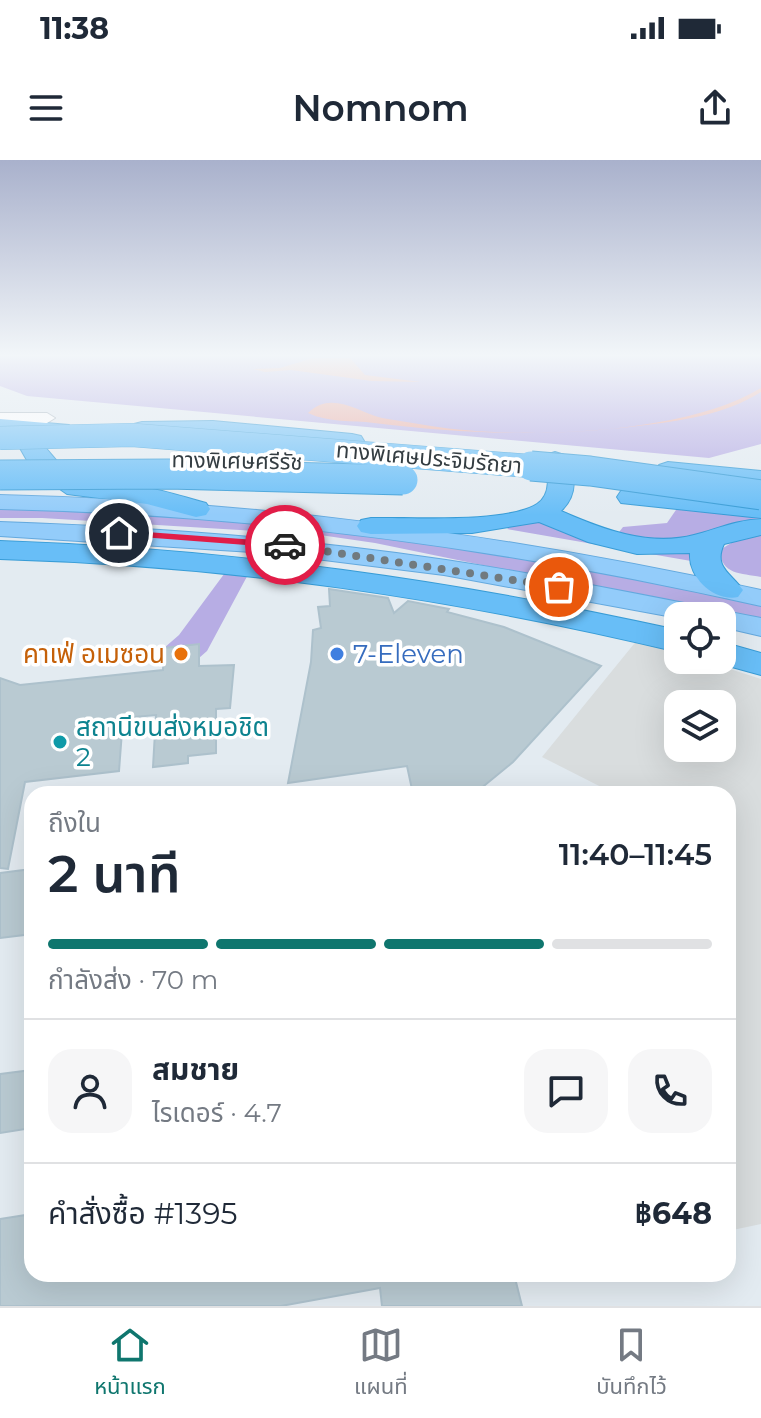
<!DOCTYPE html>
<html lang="th">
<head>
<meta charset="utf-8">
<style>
	:root { --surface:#fff; --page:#f6f6f7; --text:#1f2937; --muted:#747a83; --line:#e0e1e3; --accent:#0f766e }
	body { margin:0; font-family:Montserrat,"Noto Sans Thai",sans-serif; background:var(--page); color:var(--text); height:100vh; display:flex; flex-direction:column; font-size:30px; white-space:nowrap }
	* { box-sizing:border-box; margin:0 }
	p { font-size:26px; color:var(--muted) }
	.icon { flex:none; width:44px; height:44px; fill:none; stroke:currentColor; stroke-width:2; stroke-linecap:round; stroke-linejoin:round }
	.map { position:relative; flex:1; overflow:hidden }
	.drawer { position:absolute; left:24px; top:626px; width:712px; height:496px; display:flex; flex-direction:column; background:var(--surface); border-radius:24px; box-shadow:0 8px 32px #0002 }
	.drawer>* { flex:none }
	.fabs { position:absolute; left:664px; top:442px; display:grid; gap:16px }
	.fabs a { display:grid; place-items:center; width:72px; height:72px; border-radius:16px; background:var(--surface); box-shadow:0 8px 32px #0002; font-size:40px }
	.pin { position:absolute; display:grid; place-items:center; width:68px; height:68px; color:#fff; margin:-34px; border:4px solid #fff; border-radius:50%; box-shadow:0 2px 8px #0007 }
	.courier { position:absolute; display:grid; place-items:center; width:80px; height:80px; margin:-40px; border:6px solid #e11d48; border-radius:50%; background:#fff; color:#222; box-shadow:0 2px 10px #0007 }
	.overview em { font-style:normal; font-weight:600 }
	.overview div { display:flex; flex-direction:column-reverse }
	.overview { display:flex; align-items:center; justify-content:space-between; height:136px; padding:0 24px }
	h1 { font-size:52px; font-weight:600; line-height:60px }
	.bar { display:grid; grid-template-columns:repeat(4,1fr); gap:12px 8px; align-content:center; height:96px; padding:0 24px }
	.bar i { height:10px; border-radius:6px; background:var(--line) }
	.bar .active { background:var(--accent) }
	.bar p { grid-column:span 4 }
	.line { display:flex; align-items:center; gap:20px; padding:0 24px; border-top:2px solid var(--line) }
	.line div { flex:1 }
	.round { display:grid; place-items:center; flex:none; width:84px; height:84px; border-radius:24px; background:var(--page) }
	.status { display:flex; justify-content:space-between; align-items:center; height:56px; padding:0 40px; background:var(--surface); direction:ltr }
	.status svg { height:22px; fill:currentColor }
	header { display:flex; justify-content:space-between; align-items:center; height:104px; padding:0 24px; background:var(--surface); font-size:36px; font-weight:600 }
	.dock { display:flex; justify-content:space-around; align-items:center; height:112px; border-top:2px solid var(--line); background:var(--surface); font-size:22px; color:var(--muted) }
	.dock a { display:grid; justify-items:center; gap:4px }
	.dock .active { color:var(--accent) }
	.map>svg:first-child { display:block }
	.green { fill:#b7ade4 }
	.parking { fill:#d9ddde; fill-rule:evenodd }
	.water { fill:#ecaca1 }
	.building { fill:#b9cad2; stroke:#adc1cc; stroke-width:2 }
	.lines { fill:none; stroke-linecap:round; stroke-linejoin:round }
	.minor-casing { stroke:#a9b6bf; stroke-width:2 }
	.major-casing { stroke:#64a9de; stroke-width:2 }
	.highway-casing { stroke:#389cd6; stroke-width:2 }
	.minor { fill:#fff; fill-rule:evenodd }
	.major { fill:#93ccfa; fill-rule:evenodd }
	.highway { fill:#68bef7; fill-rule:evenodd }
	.highway-bridge-far1-casing { stroke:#389cd6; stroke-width:24; stroke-linecap:butt }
	.highway-bridge-casing { stroke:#389cd6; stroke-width:31; stroke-linecap:butt }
	.highway-bridge-far1 { stroke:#68bef7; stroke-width:23 }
	.highway-bridge { stroke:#68bef7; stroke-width:29 }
	.route { fill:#e11d48 }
	.done { stroke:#717a7f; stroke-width:8; stroke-dasharray:0 14.4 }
	.food-dot { fill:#e8710a; stroke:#fff; stroke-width:3 }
	.shop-dot { fill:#3f7fe0; stroke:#fff; stroke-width:3 }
	.culture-dot { fill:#0f9aa8; stroke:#fff; stroke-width:3 }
	.labels { text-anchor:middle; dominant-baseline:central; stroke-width:7; stroke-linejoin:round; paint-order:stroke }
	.far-street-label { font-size:22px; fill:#343d42; stroke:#fff }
	.food-label { font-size:26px; fill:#c56008; stroke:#fff; text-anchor:end }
	.shop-label { font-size:26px; fill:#366cbe; stroke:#fff; text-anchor:start }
	.culture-label { font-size:26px; fill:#0d838f; stroke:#fff; text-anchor:start }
</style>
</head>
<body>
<div class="status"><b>11:38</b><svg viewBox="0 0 49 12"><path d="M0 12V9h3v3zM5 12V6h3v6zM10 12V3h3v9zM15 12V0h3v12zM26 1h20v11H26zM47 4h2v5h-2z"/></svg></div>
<header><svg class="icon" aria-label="menu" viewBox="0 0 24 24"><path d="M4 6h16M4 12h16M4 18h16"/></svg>Nomnom<svg class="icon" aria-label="share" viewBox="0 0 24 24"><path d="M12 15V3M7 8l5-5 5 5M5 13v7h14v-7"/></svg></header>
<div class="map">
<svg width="761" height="1146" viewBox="0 0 761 1146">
	<rect width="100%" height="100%" fill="#e3ebf1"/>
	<path class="green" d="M0,195H761V284L709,298L27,236L0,226Z
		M678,347L761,356V359L742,361L677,381L616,376L623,367L667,363Z
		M0,349L154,351L472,387L761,445V462L375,383L279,369L271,372L42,358H0Z
		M542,360L693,388L691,401L507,369L512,365Z
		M761,375V417C741,413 721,415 720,390L739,378Z
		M230,406L251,409L207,491L199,498V484L164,488L179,475Z"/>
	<path class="parking" d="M638,479L678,492V500H702L761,519V1064L728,1071V634H615L542,597ZM678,544H722V588H678Z"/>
	<path class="water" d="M313,198H350L365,215L421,222L372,221L291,210L265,212L253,209L280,208Z
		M761,228V232C725,255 680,261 638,266C549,277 463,274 374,263C352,260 329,263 308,253C331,230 358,252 382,258C398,261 415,263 431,266C519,280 684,275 761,228Z"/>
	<path class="building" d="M329,429L388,438L394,453L408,441L449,449L447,452L504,467L601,506L513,602L474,634H413L407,606L288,623L311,502L313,470L321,468L318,447L330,446Z
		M199,484V506L234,505L230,548L216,549V593L188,596V603L153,607L156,555L123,558L119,611L25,622L8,709L0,708V518L20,525L163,510L164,488Z
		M32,709V774L0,778V713Z
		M32,910V968L0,973V914Z
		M32,1054V1114H514L522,1146H382L380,1128L281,1146H0V1059Z"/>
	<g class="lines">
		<g class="minor-casing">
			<path id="minor" d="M0,253H47L55,258L47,263H0Z"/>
		</g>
		<g class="major-casing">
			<path id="major" d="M0,335C260,341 508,375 761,430V446C506,389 261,355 0,349Z
				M0,362C149,367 298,378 446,400C552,416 657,438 761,458V476L722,467V456L678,458L444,415L268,393L0,376Z"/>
		</g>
		<g class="highway-casing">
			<path id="highway" d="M0,259L69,265L73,270L69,275H31C48,284 58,311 82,320C100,327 126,325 145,328C165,330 186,338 206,343L210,349L206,355L196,357L147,344L67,334L47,320L28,302L20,288L0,278Z
				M213,261L352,274L361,276L364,281L361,286L352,288L213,275L142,276L134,274L130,269L134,264L142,262Z
				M555,292L564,295C577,313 578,335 561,351C602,369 649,387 694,375C717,369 737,360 761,359V375L724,384C713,407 731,413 743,430L738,437C715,442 688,418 690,393L637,394L588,382L539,362L472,373L371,374L361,372L357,366L361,360L371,358C410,357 505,364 537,344C551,335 550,313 542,300L546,295Z
				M668,302L761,311V327L659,315L655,310L659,305Z
				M630,329L761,342V358L621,343L617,337L621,331Z
				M0,381C232,389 452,420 678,470V492C452,438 232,406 0,399Z
				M722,482L761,493V515L710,501L722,500Z"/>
		</g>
		<use href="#minor" class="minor"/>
		<use href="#major" class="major"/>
		<use href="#highway" class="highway"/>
		<g class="highway-bridge-far1-casing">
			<path id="highway-bridge-far1" d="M0,278L132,275L555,308"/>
		</g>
		<g class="highway-bridge-casing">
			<path id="highway-bridge" d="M531,306L590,311L761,335
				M0,315L168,314L403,320"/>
		</g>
		<use href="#highway-bridge-far1" class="highway-bridge-far1"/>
		<use href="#highway-bridge" class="highway-bridge"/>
	</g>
	<linearGradient id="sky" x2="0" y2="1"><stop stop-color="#a9b1cc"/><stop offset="0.55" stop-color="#f2f6f9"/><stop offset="1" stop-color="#f2f6f9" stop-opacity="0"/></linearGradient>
	<rect width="761" height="355" fill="url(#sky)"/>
	<path class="route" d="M119,370L285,382L290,385L285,388L115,375Z"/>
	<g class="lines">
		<path class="done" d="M285,385L559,427"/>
	</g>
	<circle class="food-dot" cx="181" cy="494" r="8"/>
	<circle class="shop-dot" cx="337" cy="494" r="8"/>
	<circle class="culture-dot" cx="60" cy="582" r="8"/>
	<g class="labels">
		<g class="far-street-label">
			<text transform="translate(429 298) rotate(5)">ทางพิเศษประจิมรัถยา</text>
			<text transform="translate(237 301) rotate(1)">ทางพิเศษศรีรัช</text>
		</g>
		<g class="food-label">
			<text x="165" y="494">คาเฟ่ อเมซอน</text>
		</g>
		<g class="shop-label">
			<text x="353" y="494">7-Eleven</text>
		</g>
		<g class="culture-label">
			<text x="76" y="567">สถานีขนส่งหมอชิต<tspan x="76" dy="30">2</tspan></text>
		</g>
	</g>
</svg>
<div class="fabs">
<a><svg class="icon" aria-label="locate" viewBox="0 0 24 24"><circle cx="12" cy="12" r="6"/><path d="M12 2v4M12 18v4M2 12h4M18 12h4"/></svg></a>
<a><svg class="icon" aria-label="layers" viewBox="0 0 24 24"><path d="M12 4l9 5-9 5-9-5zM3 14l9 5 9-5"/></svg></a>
</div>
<div class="pin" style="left:559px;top:427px;background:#ea580c"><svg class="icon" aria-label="bag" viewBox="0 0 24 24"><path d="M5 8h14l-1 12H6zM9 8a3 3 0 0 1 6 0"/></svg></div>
<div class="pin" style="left:119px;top:373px;background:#1f2937"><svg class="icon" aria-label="home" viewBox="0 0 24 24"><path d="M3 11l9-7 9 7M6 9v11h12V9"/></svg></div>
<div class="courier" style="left:285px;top:385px"><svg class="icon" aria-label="car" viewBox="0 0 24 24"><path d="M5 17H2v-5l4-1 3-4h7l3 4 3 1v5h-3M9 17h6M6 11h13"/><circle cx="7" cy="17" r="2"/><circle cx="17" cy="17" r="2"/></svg></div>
<section class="drawer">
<div class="overview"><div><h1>2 นาที</h1><p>ถึงใน</p></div><em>11:40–11:45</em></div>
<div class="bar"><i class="active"></i><i class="active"></i><i class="active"></i><i></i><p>กำลังส่ง · 70 m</p></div>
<div class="line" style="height:144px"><a class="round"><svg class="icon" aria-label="person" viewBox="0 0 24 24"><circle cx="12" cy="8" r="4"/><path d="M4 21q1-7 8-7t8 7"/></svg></a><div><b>สมชาย</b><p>ไรเดอร์ · 4.7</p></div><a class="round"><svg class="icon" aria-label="chat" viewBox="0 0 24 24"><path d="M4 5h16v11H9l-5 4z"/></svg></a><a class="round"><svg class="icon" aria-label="phone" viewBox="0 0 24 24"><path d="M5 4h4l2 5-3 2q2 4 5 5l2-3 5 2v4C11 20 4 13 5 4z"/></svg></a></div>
<div class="line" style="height:104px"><div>คำสั่งซื้อ #1395</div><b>฿648</b></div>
</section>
</div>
<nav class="dock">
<a class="active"><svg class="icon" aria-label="home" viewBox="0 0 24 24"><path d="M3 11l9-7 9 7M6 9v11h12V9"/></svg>หน้าแรก</a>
<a><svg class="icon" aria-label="map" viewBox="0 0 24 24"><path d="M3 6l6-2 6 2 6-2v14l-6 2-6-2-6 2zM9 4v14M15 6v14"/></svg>แผนที่</a>
<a><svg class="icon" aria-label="saved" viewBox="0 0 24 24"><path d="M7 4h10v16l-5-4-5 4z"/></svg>บันทึกไว้</a>
</nav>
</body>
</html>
